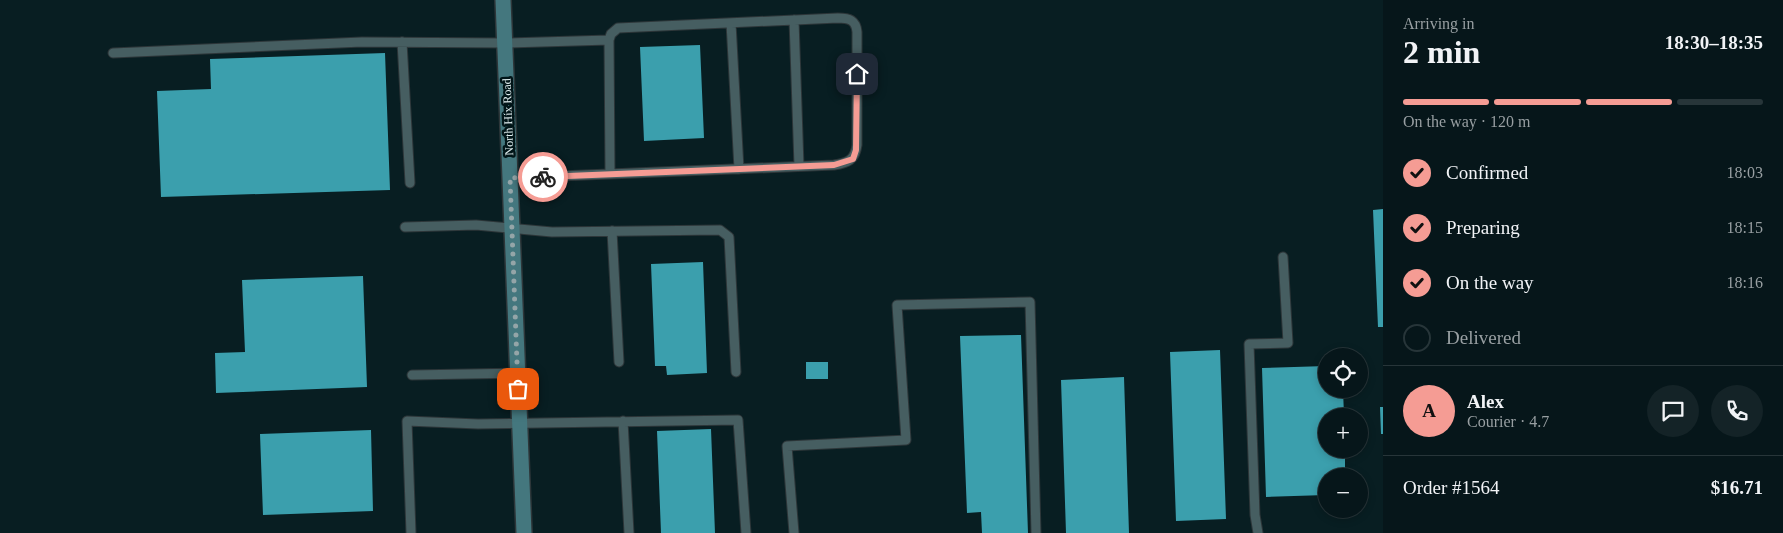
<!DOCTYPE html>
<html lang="en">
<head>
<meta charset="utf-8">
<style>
	:root { --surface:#06161a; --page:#142327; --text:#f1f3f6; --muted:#989fa2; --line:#273539; --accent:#f59c94 }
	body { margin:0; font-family:Georgia,serif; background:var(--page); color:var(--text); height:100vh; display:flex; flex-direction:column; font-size:19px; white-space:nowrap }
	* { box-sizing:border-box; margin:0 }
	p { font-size:16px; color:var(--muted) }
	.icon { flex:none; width:28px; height:28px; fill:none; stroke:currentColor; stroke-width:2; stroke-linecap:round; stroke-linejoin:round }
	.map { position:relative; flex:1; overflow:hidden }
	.panel { display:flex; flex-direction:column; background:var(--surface); width:400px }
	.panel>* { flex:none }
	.tools { position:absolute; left:1318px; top:348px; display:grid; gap:10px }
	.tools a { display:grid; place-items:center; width:50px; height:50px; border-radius:50%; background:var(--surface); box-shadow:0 2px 8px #0003,0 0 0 1px var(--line); font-size:25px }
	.pin { position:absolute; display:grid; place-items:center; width:42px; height:42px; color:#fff; margin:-21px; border-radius:10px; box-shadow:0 2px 8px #0006 }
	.courier { position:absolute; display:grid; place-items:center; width:50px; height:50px; margin:-25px; border:4px solid #f59c94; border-radius:50%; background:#fff; color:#222; box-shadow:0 1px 6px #0007 }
	.overview em { font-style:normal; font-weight:800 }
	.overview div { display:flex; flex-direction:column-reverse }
	.overview { display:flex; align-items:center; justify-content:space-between; height:85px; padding:0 20px }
	h1 { font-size:32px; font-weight:800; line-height:38px }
	.bar { display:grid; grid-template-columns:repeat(4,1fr); gap:8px 5px; align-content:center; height:60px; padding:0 20px }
	.bar i { height:6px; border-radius:4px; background:var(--line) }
	.bar .selected { background:var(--accent) }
	.bar p { grid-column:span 4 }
	.line { display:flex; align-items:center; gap:12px; padding:0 20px; border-top:1px solid var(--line) }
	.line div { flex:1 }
	.round { display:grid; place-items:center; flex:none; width:52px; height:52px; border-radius:26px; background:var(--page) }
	ol { padding:0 20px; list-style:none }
	li { display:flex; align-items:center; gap:15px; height:55px }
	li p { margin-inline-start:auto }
	li .icon { padding:5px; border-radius:50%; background:var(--accent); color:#111; stroke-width:4 }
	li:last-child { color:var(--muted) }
	li i { width:28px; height:28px; border:2px solid var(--line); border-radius:50% }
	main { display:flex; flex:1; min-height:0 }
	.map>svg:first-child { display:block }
	.building { fill:#3b9fad }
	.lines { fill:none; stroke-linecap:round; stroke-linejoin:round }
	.lane-casing { stroke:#2d3639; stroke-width:11 }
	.secondary-casing { stroke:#2d3639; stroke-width:18 }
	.lane { stroke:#465e61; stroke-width:9 }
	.secondary { stroke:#44777e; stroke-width:15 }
	.done { stroke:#94a5a8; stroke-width:5; stroke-dasharray:0 9 }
	.route { stroke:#f59c94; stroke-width:6 }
	.labels { text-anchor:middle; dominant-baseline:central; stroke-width:5; stroke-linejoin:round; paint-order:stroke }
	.street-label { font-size:12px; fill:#e0eef0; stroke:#011518 }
</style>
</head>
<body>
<main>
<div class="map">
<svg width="1383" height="533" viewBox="0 0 1383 533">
	<rect width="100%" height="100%" fill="#081e22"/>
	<path class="building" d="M700,45L704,138L644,141L640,47Z
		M385,53L390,190L161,197L157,91L211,89L210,59Z
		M1383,209V327H1378L1373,210Z
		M703,262L707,373L667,375L666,366H655L651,264Z
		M363,276L367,387L216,393L215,353L245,352L242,280Z
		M1021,335L1028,533H982L981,512L967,513L960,336Z
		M1220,350L1226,519L1176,521L1170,352Z
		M806,362H828V379H806Z
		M1326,366V389H1343L1344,416H1326V449H1345V476H1326V495L1266,497L1262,368Z
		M1124,377L1129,533H1066L1061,380Z
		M1380,407H1383V434H1381Z
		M711,429L715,533H661L657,431Z
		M371,430L373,511L263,515L260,434Z"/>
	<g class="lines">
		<g class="lane-casing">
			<path id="lane" d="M794,20L799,166
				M731,23L739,169
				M402,42L410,183
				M113,53L362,42L505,43L609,40
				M510,178L834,165C848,163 855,160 857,145V32C856,20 849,18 838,18L618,28L611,34L609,40L610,173
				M405,227L476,225L552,232L720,230L729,237L736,372
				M612,231L619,362
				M412,375L518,373
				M623,421L629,533
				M411,533L407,421L478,424L738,420L746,533
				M794,533L787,446L906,440L897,305L1030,302L1036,533
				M1258,533L1255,515L1249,344L1288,343L1283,257"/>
		</g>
		<g class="secondary-casing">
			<path id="secondary" d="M503,0L524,533"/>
		</g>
		<use href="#lane" class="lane"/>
		<use href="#secondary" class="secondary"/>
	</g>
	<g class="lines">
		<path class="done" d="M518,389L510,178L543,177"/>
		<path class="route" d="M543,177L834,165L853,159L856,150L857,74"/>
	</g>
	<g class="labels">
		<g class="street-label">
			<text transform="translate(508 117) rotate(-92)">North Hix Road</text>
		</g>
	</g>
</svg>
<div class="tools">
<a><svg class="icon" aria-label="locate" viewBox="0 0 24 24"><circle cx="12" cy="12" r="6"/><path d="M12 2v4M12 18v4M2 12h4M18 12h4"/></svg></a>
<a>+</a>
<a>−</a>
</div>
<div class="pin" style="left:518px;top:389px;background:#ea580c"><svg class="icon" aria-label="bag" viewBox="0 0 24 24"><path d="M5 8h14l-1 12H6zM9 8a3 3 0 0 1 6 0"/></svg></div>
<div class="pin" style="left:857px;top:74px;background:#1f2937"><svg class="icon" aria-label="home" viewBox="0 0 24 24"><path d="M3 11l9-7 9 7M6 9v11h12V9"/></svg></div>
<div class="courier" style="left:543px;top:177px"><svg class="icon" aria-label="bike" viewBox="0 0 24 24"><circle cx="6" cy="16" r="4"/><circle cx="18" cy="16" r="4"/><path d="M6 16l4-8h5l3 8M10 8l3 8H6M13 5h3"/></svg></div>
</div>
<section class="panel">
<div class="overview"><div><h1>2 min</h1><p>Arriving in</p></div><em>18:30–18:35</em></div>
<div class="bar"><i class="selected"></i><i class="selected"></i><i class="selected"></i><i></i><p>On the way · 120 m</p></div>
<ol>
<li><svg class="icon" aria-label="check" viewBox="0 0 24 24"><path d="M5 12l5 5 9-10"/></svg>Confirmed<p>18:03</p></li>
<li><svg class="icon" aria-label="check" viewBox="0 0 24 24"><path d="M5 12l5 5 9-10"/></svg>Preparing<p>18:15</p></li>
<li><svg class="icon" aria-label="check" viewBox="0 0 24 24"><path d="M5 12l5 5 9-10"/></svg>On the way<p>18:16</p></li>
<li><i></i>Delivered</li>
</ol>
<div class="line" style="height:90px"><b class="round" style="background:var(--accent);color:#111">A</b><div><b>Alex</b><p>Courier · 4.7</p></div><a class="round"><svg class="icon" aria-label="chat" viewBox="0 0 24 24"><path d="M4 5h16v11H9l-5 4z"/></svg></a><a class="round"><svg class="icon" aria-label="phone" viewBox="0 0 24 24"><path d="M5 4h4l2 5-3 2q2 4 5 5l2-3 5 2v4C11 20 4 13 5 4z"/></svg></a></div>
<div class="line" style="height:65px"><div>Order #1564</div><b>$16.71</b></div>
</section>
</main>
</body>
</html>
